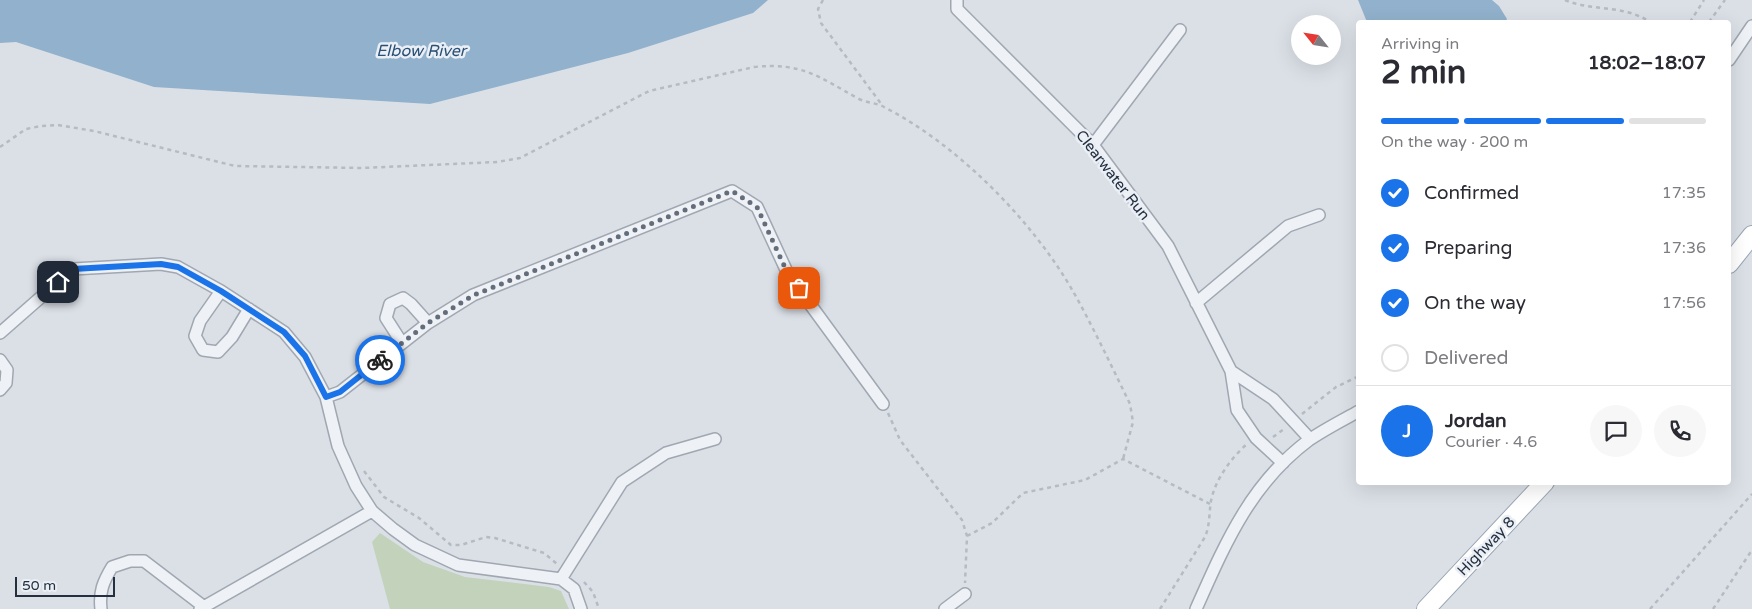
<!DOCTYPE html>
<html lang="en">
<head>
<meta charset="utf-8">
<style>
	:root { --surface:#fff; --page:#f7f7f7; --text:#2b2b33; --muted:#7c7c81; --line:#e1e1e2; --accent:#1a73e8 }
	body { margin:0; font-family:"Varela Round",sans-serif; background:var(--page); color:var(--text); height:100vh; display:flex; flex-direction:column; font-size:19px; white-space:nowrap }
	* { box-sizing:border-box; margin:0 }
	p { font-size:16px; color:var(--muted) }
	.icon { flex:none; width:28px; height:28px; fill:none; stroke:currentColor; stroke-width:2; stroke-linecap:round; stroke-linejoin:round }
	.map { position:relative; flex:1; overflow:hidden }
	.side { position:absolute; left:1356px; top:20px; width:375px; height:465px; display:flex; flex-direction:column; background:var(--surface); border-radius:5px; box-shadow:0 5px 20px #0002 }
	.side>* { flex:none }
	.needle { width:32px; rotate:300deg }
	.buttons { position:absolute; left:1291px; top:15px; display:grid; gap:10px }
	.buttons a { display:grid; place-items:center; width:50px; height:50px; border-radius:50%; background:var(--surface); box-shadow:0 5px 20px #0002; font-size:25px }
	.scale { position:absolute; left:15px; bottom:12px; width:100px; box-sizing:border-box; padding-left:5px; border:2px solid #242f3f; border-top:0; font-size:14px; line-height:18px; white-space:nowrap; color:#242f3f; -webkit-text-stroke:4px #eaeff5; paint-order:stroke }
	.pin { position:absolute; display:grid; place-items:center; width:42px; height:42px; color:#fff; margin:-21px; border-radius:10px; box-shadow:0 2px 8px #0006 }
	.courier { position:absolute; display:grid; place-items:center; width:50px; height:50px; margin:-25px; border:4px solid #1a73e8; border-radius:50%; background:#fff; color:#222; box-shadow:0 1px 6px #0007 }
	.overview em { font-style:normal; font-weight:800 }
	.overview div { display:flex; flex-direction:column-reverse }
	.overview { display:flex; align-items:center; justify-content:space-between; height:85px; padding:0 25px }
	h1 { font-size:32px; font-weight:800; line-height:38px }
	.bar { display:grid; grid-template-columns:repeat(4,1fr); gap:8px 5px; align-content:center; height:60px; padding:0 25px }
	.bar i { height:6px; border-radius:4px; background:var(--line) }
	.bar .selected { background:var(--accent) }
	.bar p { grid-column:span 4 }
	.line { display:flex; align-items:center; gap:12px; padding:0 25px; border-top:1px solid var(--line) }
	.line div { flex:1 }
	.round { display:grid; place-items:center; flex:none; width:52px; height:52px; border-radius:26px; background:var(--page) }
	ol { padding:0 25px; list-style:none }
	li { display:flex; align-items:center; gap:15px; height:55px }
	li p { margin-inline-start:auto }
	li .icon { padding:5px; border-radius:50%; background:var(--accent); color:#fff; stroke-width:4 }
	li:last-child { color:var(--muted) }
	li i { width:28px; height:28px; border:2px solid var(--line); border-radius:50% }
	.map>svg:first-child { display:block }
	.green { fill:#c2d2bb }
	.water { fill:#91b1cc }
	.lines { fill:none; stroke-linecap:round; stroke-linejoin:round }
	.minor-casing { stroke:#a0a7b1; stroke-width:14 }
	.primary-casing { stroke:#99a5b4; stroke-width:20 }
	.path { stroke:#b5bbc2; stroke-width:2.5; stroke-dasharray:4 4; stroke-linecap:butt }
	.minor { stroke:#eef1f5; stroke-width:11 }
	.primary { stroke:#fff; stroke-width:18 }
	.done { stroke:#646d7a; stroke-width:5; stroke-dasharray:0 9 }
	.route { stroke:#1a73e8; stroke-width:6 }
	.labels { text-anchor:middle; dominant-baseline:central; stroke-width:5; stroke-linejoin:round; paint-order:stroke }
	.street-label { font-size:15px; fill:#242f3f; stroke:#eaeff5 }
	.water-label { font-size:16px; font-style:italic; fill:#2a5076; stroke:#eaeff5 }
</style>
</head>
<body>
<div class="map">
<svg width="1752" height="609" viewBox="0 0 1752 609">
	<rect width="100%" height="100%" fill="#dbe0e7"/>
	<path class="green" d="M380,533L423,562L465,577L549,587L561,591L569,609H390L372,542Z"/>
	<path class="water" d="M0,0H768L753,13L628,53L430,104L154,87L16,42L0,43Z
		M1358,0H1492L1499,6L1507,19L1505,22H1367Z"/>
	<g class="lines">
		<g class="minor-casing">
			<path id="minor" d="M957,0V9L1093,145L1168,246L1231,371L1237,410L1256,438L1283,463
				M1729,60L1752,26
				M1093,145L1180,30
				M221,291L200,321L195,336L203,350L218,352L232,337L249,309
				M1196,303L1288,226L1319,215
				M0,333L73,269L161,264L178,267L221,291L284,332L305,357L326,397L338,446L356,486L372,511L393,529L415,545L458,565L561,579L574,589L581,609
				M402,343L386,318L390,304L403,298L411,304L428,323
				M0,360L7,370L6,383L0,390
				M1231,371L1273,399L1310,439
				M326,397L340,392L428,323L473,295L732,191L757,207L788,274L883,404
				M561,579L622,482L666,453L715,439
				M101,609C99,592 103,582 112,567L130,561H144L203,606
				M200,609L372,511
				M945,609L965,594
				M1196,609C1225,544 1250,484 1309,440C1325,429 1343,420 1359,411"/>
		</g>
		<g class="primary-casing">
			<path id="primary" d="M1729,264L1752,235
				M1426,609L1545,482"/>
		</g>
		<path class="path" d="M823,0L818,9L821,23L882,105
			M1565,0C1593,12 1623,4 1650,22
			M1690,22L1704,0
			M1709,22L1725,0
			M0,147L26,129L41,126L58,125L94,131L235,166L362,168L497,162L520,158L649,91L754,67C802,62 819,77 859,99C868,103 877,103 884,107C958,145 1033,221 1074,293C1094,329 1112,367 1130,404L1133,422L1123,459
			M888,413L900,440L962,520L967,536L965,583
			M1302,414L1336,387L1359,376
			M1273,437L1284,429
			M364,471L384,497L419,518L451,545H461L486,537L495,538L544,553L557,564
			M967,536L992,523L1023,493L1085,480L1123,459L1210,504
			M584,582L593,592L599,609
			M1160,609L1205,537C1210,525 1209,513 1211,501C1215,480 1231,458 1247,444
			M1650,609L1752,494
			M1713,609L1752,550"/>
		<use href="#minor" class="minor"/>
		<use href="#primary" class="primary"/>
	</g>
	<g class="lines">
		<path class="done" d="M380,360L428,323L474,295L732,191L757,207L788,274L799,288"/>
		<path class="route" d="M58,282L73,269L161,264L178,267L221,291L284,332L305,356L326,397L340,392L380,360"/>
	</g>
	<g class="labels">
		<g class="street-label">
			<text transform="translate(1113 175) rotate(52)">Clearwater Run</text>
			<text transform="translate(1486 546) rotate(-46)">Highway 8</text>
		</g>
		<g class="water-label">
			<text x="421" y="51">Elbow River</text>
		</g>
	</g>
</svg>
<div class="buttons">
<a><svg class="needle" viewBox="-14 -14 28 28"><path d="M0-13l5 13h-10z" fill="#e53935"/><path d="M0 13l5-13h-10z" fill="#7c7c81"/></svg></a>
</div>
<div class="scale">50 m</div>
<div class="pin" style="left:799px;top:288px;background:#ea580c"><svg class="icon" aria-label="bag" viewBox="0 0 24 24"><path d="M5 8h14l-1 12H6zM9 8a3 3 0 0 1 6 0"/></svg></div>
<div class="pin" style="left:58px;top:282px;background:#1f2937"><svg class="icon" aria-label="home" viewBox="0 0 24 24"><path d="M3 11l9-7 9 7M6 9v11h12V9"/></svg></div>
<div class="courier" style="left:380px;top:360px"><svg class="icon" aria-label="bike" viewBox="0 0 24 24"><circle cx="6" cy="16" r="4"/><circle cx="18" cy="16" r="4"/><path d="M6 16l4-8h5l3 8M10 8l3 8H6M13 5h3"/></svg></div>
<section class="side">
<div class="overview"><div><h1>2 min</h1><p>Arriving in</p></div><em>18:02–18:07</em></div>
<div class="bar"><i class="selected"></i><i class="selected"></i><i class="selected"></i><i></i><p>On the way · 200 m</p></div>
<ol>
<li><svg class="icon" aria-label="check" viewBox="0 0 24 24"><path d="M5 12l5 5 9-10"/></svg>Confirmed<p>17:35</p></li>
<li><svg class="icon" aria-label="check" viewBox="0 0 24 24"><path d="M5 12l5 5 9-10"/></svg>Preparing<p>17:36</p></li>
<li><svg class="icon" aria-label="check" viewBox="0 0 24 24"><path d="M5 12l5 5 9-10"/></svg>On the way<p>17:56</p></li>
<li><i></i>Delivered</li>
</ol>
<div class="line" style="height:90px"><b class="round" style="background:var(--accent);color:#fff">J</b><div><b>Jordan</b><p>Courier · 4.6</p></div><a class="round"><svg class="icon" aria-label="chat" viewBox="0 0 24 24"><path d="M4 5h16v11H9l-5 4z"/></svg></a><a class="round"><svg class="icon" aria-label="phone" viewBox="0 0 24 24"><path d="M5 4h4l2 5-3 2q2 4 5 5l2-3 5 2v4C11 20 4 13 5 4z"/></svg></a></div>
</section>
</div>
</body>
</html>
